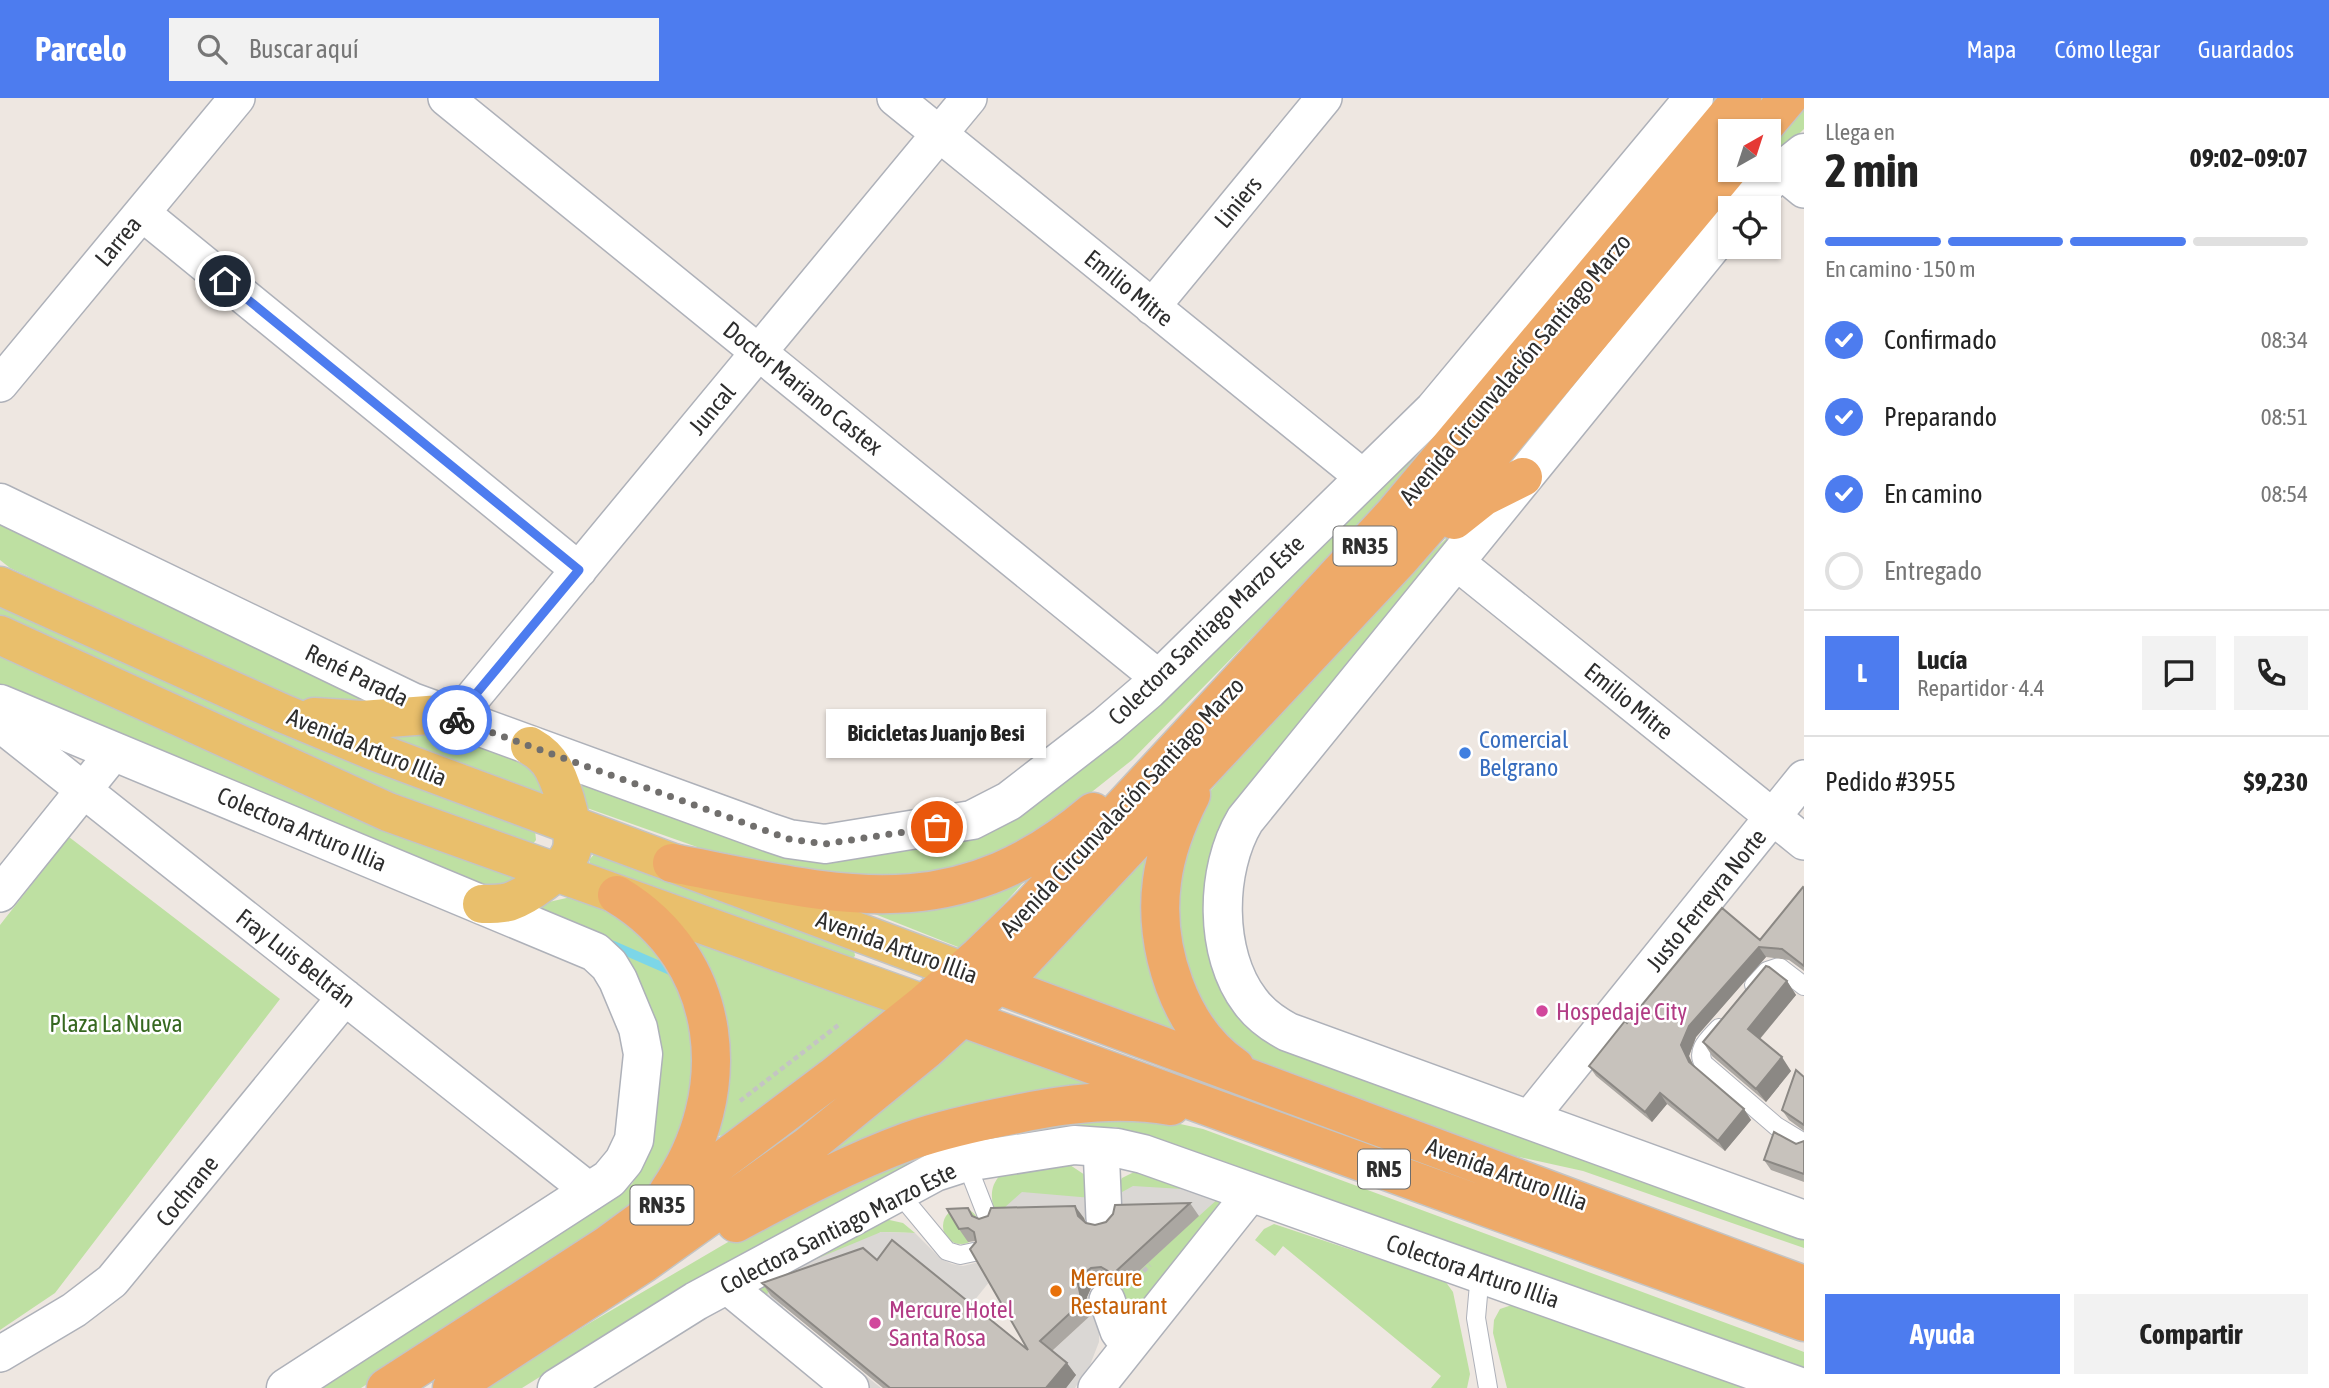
<!DOCTYPE html>
<html lang="es">
<head>
<meta charset="utf-8">
<style>
	:root { --surface:#fff; --page:#f2f2f2; --text:#222; --muted:#767676; --line:#e0e0e0; --accent:#4d7cef }
	body { margin:0; font-family:"Asap Condensed",sans-serif; background:var(--page); color:var(--text); height:100vh; display:flex; flex-direction:column; font-size:26px; white-space:nowrap }
	* { box-sizing:border-box; margin:0 }
	p { font-size:23px; color:var(--muted) }
	.icon { flex:none; width:38px; height:38px; fill:none; stroke:currentColor; stroke-width:2; stroke-linecap:round; stroke-linejoin:round }
	.map { position:relative; flex:1; overflow:hidden }
	.sheet { display:flex; flex-direction:column; background:var(--surface); width:525px }
	.sheet>* { flex:none }
	.needle { width:46px; rotate:39deg }
	.controls { position:absolute; left:1718px; top:21px; display:grid; gap:14px }
	.controls a { display:grid; place-items:center; width:63px; height:63px; border-radius:0px; background:var(--surface); box-shadow:0 2px 5px #0004; font-size:35px }
	.pin { position:absolute; display:grid; place-items:center; width:60px; height:60px; color:#fff; margin:-30px; border:4px solid #fff; border-radius:50%; box-shadow:0 2px 7px #0007 }
	.courier { position:absolute; display:grid; place-items:center; width:70px; height:70px; margin:-35px; border:5px solid #4d7cef; border-radius:50%; background:#fff; color:#222; box-shadow:0 2px 9px #0007 }
	.bubble { position:absolute; height:49px; border-radius:0px; background:var(--surface); box-shadow:0 2px 5px #0004; font-size:23px; font-weight:700; line-height:49px; text-align:center }
	.head em { font-style:normal; font-weight:700 }
	.head div { display:flex; flex-direction:column-reverse }
	.head { display:flex; align-items:center; justify-content:space-between; height:119px; padding:0 21px }
	h1 { font-size:46px; font-weight:700; line-height:52px }
	.bar { display:grid; grid-template-columns:repeat(4,1fr); gap:10px 7px; align-content:center; height:84px; padding:0 21px }
	.bar i { height:9px; border-radius:5px; background:var(--line) }
	.bar .current { background:var(--accent) }
	.bar p { grid-column:span 4 }
	.line { display:flex; align-items:center; gap:18px; padding:0 21px; border-top:2px solid var(--line) }
	.line div { flex:1 }
	.round { display:grid; place-items:center; flex:none; width:74px; height:74px; border-radius:0px; background:var(--page) }
	ol { padding:0 21px; list-style:none }
	li { display:flex; align-items:center; gap:21px; height:77px }
	li p { margin-inline-start:auto }
	li .icon { padding:7px; border-radius:50%; background:var(--accent); color:#fff; stroke-width:4 }
	li:last-child { color:var(--muted) }
	li i { width:38px; height:38px; border:4px solid var(--line); border-radius:50% }
	.primary-button { display:flex; gap:14px; margin-top:auto; padding:14px 21px }
	.primary-button a { flex:1; height:80px; border-radius:0px; background:var(--accent); color:#fff; font-size:28px; font-weight:700; line-height:80px; text-align:center }
	.primary-button a+a { background:var(--page); color:var(--text) }
	header { display:flex; align-items:center; gap:42px; box-sizing:border-box; height:98px; padding:0 35px; background:var(--accent); color:#fff }
	header strong { font-size:33px }
	nav { display:flex; gap:38px; margin-inline-start:auto; font-size:24px }
	.search { width:490px; height:63px; background:var(--page); display:flex; align-items:center; gap:18px; box-sizing:border-box; padding:0 24px; border-radius:0px; color:var(--muted); font-size:26px }
	main { display:flex; flex:1; min-height:0 }
	.map>svg:first-child { display:block }
	.green { fill:#bee0a2 }
	.plaza { fill:#dad7d4 }
	.lines { fill:none; stroke-linecap:round; stroke-linejoin:round }
	.stream { stroke:#7cd6e8; stroke-width:9 }
	.service-casing { stroke:#aeb1b9; stroke-width:20 }
	.minor-casing { stroke:#aeb1b9; stroke-width:38 }
	.tertiary-casing { stroke:#aeb1b9; stroke-width:41 }
	.primary-casing { stroke:#c4c4c4; stroke-width:41 }
	.trunk-casing { stroke:#c4c4c4; stroke-width:41 }
	.path { stroke:#c4c4c4; stroke-width:4.5; stroke-dasharray:5 3.5; stroke-linecap:butt }
	.service { stroke:#fff; stroke-width:18 }
	.minor { stroke:#fff; stroke-width:35 }
	.tertiary { stroke:#fff; stroke-width:38 }
	.primary { stroke:#e9bf6c; stroke-width:38 }
	.trunk { stroke:#eeaa69; stroke-width:38 }
	.wall { fill:#aba7a2 }
	.shaded-wall { fill:#8b8884 }
	.building { fill:#c7c2bc; stroke:#8b8884; stroke-width:2 }
	.done { stroke:#716f6d; stroke-width:7; stroke-dasharray:0 12.6 }
	.route { stroke:#4d7cef; stroke-width:9 }
	.shop-dot { fill:#3f7fe0; stroke:#fff; stroke-width:2.5 }
	.hotel-dot { fill:#d1479c; stroke:#fff; stroke-width:2.5 }
	.food-dot { fill:#e8710a; stroke:#fff; stroke-width:2.5 }
	.labels { text-anchor:middle; dominant-baseline:central; stroke-width:5; stroke-linejoin:round; paint-order:stroke }
	.shield { fill:#fff; stroke:#6d6d6d; stroke-width:2 }
	.shield-label { font-size:23px; font-weight:bold; fill:#2e2e2e }
	.street-label { font-size:24px; fill:#2e2e2e; stroke:#fff }
	.shop-label { font-size:24px; fill:#366cbe; stroke:#fff; text-anchor:start }
	.hotel-label { font-size:24px; fill:#b23c85; stroke:#fff; text-anchor:start }
	.park-label { font-size:24px; fill:#366820; stroke:#fff }
	.food-label { font-size:24px; fill:#c56008; stroke:#fff; text-anchor:start }
</style>
</head>
<body>
<header>
<strong>Parcelo</strong>
<div class="search"><svg class="icon" aria-label="search" viewBox="0 0 24 24"><circle cx="10" cy="10" r="6"/><path d="M15 15l6 6"/></svg>Buscar aquí</div>
<nav><a>Mapa</a><a>Cómo llegar</a><a>Guardados</a></nav>
</header>
<main>
<div class="map">
<svg width="1804" height="1290" viewBox="0 0 1804 1290">
	<rect width="100%" height="100%" fill="#eee7e1"/>
	<path class="green" d="M1710,0H1725L1355,434L1132,662L1054,724L986,761L900,781L745,766L587,710L569,679L773,750L958,739L1123,631Z
		M1804,2V31L1769,65V44Z
		M0,417L377,604L303,606L10,470L0,462Z
		M1472,418L1209,764L1204,785V816L1258,934L1804,1138V1150L1583,1073L1483,1051L1259,967L1221,936L1195,893L1180,845L1177,784L1207,697L1327,558L1456,431Z
		M0,506L535,732L536,742L532,747L394,699L0,521Z
		M0,554L517,778L518,783L488,789L0,595Z
		M418,627L528,662L550,700L379,640Z
		M69,739L280,901L55,1195L0,1232V827Z
		M1152,748L1188,943L1029,880Z
		M596,754L854,851L855,858L851,861L591,769L589,762Z
		M1032,775L963,851L852,807Z
		M571,799L609,808L659,846L691,921L693,1009L650,1093L627,1115L361,1290H312L632,1086L636,1078L656,945L531,808Z
		M684,840L895,911L724,1037L719,1038L715,1034Z
		M972,937L1109,987L801,1072Z
		M1070,1022H1162L1203,1031L1804,1254V1275L1132,1034L1115,1029L1084,1030L690,1185L522,1290H486L588,1226L752,1130L897,1061Z
		M1067,1065L1085,1077L1094,1120L997,1123C992,1105 987,1091 1001,1076Z
		M1138,1072L1225,1103L1142,1216L1129,1219L1118,1193L1198,1118L1113,1099L1122,1080Z
		M943 1128a18 18 0 1 1 36 0a18 18 0 1 1-36 0Z
		M885,1121L903,1125L915,1135L881,1134L763,1209L755,1189Z
		M1274,1126L1445,1183L1453,1194L1470,1276L1467,1290H1431L1441,1278L1283,1148L1275,1158L1255,1142L1264,1131Z
		M1512,1207L1750,1290H1507L1493,1235L1494,1222L1500,1211Z"/>
	<path class="plaza" d="M1133,1088L1199,1092L1220,1099L1199,1118L1113,1120V1099Z
		M1022,1094L1092,1100L1094,1120L1004,1122V1110Z
		M881,1134L915,1135L941,1161L952,1166L963,1168L979,1164L990,1183L953,1229L789,1202L782,1210L881,1290H864L763,1209L773,1179Z
		M1099,1209V1244L1090,1267L1075,1290H1066L1049,1256Z"/>
	<g class="lines">
		<path class="stream" d="M612,847L674,874"/>
		<g class="service-casing">
			<path id="service" d="M1754,887L1767,873L1779,869L1804,888
				M1719,930C1709,941 1695,952 1704,966L1776,1028L1804,1045
				M966,1064L989,1123
				M898,1094L947,1153L960,1157L974,1154
				M1480,1175L1476,1220L1488,1290"/>
		</g>
		<g class="minor-casing">
			<path id="minor" d="M446,0L1160,581
				M895,0L1364,380
				M1782,74L1804,92
				M142,115L579,472
				M1152,209L1324,0
				M0,286L237,0
				M1455,463L1804,744
				M455,621L969,0
				M0,626L591,1094
				M0,796L115,653
				M1528,1022L1804,680
				M1101,1048L1104,1120
				M726,1187L851,1290
				M1107,1202L1118,1233L1129,1248
				M0,1256L74,1212L112,1183L345,899
				M1096,1290L1252,1094"/>
		</g>
		<g class="tertiary-casing">
			<path id="tertiary" d="M1742,110L1762,89L1804,55
				M1731,124L1245,722C1215,772 1214,856 1250,903C1260,917 1273,926 1288,934L1804,1122
				M0,405L412,604L771,735L789,741L825,746L972,722L1009,703L1106,628L1148,592L1434,312L1694,0
				M0,606L595,854L609,867L618,882L638,930L643,956L634,1042L624,1063L609,1081L286,1290
				M557,1290L696,1203L935,1074L966,1064L1074,1047L1117,1050L1143,1056L1803,1290"/>
		</g>
		<g class="primary-casing">
			<path id="primary" d="M0,488L282,615L376,654L962,873
				M0,537L388,714L924,906
				M314,619L362,622L441,616
				M482,806C491,806 500,806 509,804C527,798 564,772 571,754C578,737 562,687 553,670C548,661 539,653 530,648"/>
		</g>
		<g class="trunk-casing">
			<path id="trunk" d="M1760,33L1788,0
				M1454,422L1483,399L1523,379
				M1191,697C1177,724 1166,752 1162,783C1153,848 1179,931 1235,969
				M672,765C837,796 951,834 1093,714
				M617,797C725,862 737,995 668,1094
				M977,879L1804,1187
				M944,913L1804,1224
				M736,1125C792,1095 849,1065 909,1043C944,1031 981,1023 1017,1016C1068,1005 1120,999 1171,1008
				M386,1290L606,1148L700,1079L833,979L924,906L979,858L1030,809L1394,416L1742,0
				M452,1290L644,1165L808,1048L927,951L1014,872L1399,462L1489,359L1731,68"/>
		</g>
		<path class="path" d="M740,1003L841,925
			M1131,1185L1150,1167"/>
		<use href="#service" class="service"/>
		<use href="#minor" class="minor"/>
		<use href="#tertiary" class="tertiary"/>
		<use href="#primary" class="primary"/>
		<use href="#trunk" class="trunk"/>
	</g>
	<path class="wall" d="M1804,790V873L1789,862L1766,859L1696,939L1689,958L1693,968L1744,1011L1751,1022L1725,1053L1667,1006L1652,1024L1596,978L1589,968L1627,925L1760,842Z
		M1787,883L1796,897L1760,941L1791,973L1766,1004L1712,958L1703,944Z
		M1804,979V1033L1789,1022L1782,1012Z
		M1804,1043V1084L1771,1072L1764,1062Z
		M1190,1105L1199,1118L1122,1189L1110,1182L1100,1183L1091,1190L1087,1199L1091,1217L1052,1253L1076,1277L1066,1290H883L771,1198L762,1185L877,1162L1028,1252L976,1143L968,1144L959,1131L968,1110L974,1119L979,1121L988,1118L1084,1120L1086,1125L1095,1127Z"/>
	<path class="shaded-wall" d="M1759,849L1766,859L1696,939L1689,958L1697,975L1689,964L1681,947L1689,928Z
		M1787,883L1796,897L1757,944L1748,931Z
		M1782,959L1791,973L1766,1004L1756,991Z
		M1660,995L1667,1006L1652,1024L1645,1014Z
		M1744,1011L1751,1022L1725,1053L1718,1043Z
		M1075,1108L1084,1120L1087,1131L1078,1118Z
		M1082,1177L1091,1190L1087,1199L1091,1217L1082,1204L1078,1186Z
		M1067,1265L1076,1277L1066,1290H1046Z"/>
	<path class="building" d="M1803,789L1804,790V868L1782,851L1759,849L1689,928L1681,947L1689,964L1744,1011L1718,1043L1660,995L1645,1014L1589,968L1625,923L1627,925L1722,810L1760,842Z
		M1766,868L1769,869L1787,883L1748,931L1782,959L1756,991L1703,944Z
		M1796,972L1804,979V1027L1782,1012Z
		M1774,1034L1796,1046L1804,1043V1076L1764,1062Z
		M1190,1105L1113,1176L1101,1169L1091,1170L1082,1177L1078,1186L1082,1204L1040,1243L1067,1265L1046,1290H890L762,1185L863,1150L877,1162L892,1142L1028,1252L970,1151L976,1144L974,1134L968,1130L959,1131L947,1111L968,1110L972,1118L979,1121L988,1118L991,1110L1075,1108L1078,1118L1086,1125L1095,1127L1106,1124L1113,1116L1115,1107Z"/>
	<g class="lines">
		<path class="done" d="M457,622L789,741L825,746L937,729"/>
		<path class="route" d="M225,183L579,472L455,621L457,622"/>
	</g>
	<circle class="shop-dot" cx="1465" cy="655" r="7"/>
	<g class="hotel-dot">
		<circle cx="1542" cy="913" r="7"/>
		<circle cx="875" cy="1225" r="7"/>
	</g>
	<circle class="food-dot" cx="1056" cy="1193" r="7"/>
	<g class="labels">
		<g class="shield">
			<rect x="1333.5" y="428.5" width="63" height="39" rx="5"/>
			<rect x="1358" y="1051.5" width="52" height="39" rx="5"/>
			<rect x="630.5" y="1087.5" width="63" height="39" rx="5"/>
		</g>
		<g class="shield-label">
			<text x="1365" y="448">RN35</text>
			<text x="1384" y="1071">RN5</text>
			<text x="662" y="1107">RN35</text>
		</g>
		<g class="street-label">
			<text transform="translate(1238 104) rotate(-50)">Liniers</text>
			<text transform="translate(118 143) rotate(-50)">Larrea</text>
			<text transform="translate(1129 190) rotate(39)">Emilio Mitre</text>
			<text transform="translate(1515 271) rotate(-50)">Avenida Circunvalación Santiago Marzo</text>
			<text transform="translate(803 290) rotate(39)">Doctor Mariano Castex</text>
			<text transform="translate(712 311) rotate(-50)">Juncal</text>
			<text transform="translate(1206 532) rotate(-44)">Colectora Santiago Marzo Este</text>
			<text transform="translate(357 577) rotate(26)">René Parada</text>
			<text transform="translate(1629 603) rotate(39)">Emilio Mitre</text>
			<text transform="translate(367 649) rotate(22)">Avenida Arturo Illia</text>
			<text transform="translate(1122 709) rotate(-47)">Avenida Circunvalación Santiago Marzo</text>
			<text transform="translate(302 731) rotate(23)">Colectora Arturo Illia</text>
			<text transform="translate(1706 802) rotate(-51)">Justo Ferreyra Norte</text>
			<text transform="translate(897 849) rotate(20)">Avenida Arturo Illia</text>
			<text transform="translate(296 860) rotate(38)">Fray Luis Beltrán</text>
			<text transform="translate(1507 1076) rotate(20)">Avenida Arturo Illia</text>
			<text transform="translate(187 1093) rotate(-51)">Cochrane</text>
			<text transform="translate(838 1130) rotate(-27)">Colectora Santiago Marzo Este</text>
			<text transform="translate(1473 1173) rotate(19)">Colectora Arturo Illia</text>
		</g>
		<g class="shop-label">
			<text x="1479" y="641">Comercial<tspan x="1479" dy="28">Belgrano</tspan></text>
		</g>
		<g class="hotel-label">
			<text x="1556" y="913">Hospedaje City</text>
			<text x="889" y="1211">Mercure Hotel<tspan x="889" dy="28">Santa Rosa</tspan></text>
		</g>
		<g class="park-label">
			<text x="116" y="925">Plaza La Nueva</text>
		</g>
		<g class="food-label">
			<text x="1070" y="1179">Mercure<tspan x="1070" dy="28">Restaurant</tspan></text>
		</g>
	</g>
</svg>
<div class="controls">
<a><svg class="needle" viewBox="-14 -14 28 28"><path d="M0-13l5 13h-10z" fill="#e53935"/><path d="M0 13l5-13h-10z" fill="#767676"/></svg></a>
<a><svg class="icon" aria-label="locate" viewBox="0 0 24 24"><circle cx="12" cy="12" r="6"/><path d="M12 2v4M12 18v4M2 12h4M18 12h4"/></svg></a>
</div>
<div class="pin" style="left:937px;top:729px;background:#ea580c"><svg class="icon" aria-label="bag" viewBox="0 0 24 24"><path d="M5 8h14l-1 12H6zM9 8a3 3 0 0 1 6 0"/></svg></div>
<div class="pin" style="left:225px;top:183px;background:#1f2937"><svg class="icon" aria-label="home" viewBox="0 0 24 24"><path d="M3 11l9-7 9 7M6 9v11h12V9"/></svg></div>
<div class="courier" style="left:457px;top:622px"><svg class="icon" aria-label="bike" viewBox="0 0 24 24"><circle cx="6" cy="16" r="4"/><circle cx="18" cy="16" r="4"/><path d="M6 16l4-8h5l3 8M10 8l3 8H6M13 5h3"/></svg></div>
<div class="bubble" style="left:826px;top:611px;width:220px">Bicicletas Juanjo Besi</div>
</div>
<section class="sheet">
<div class="head"><div><h1>2 min</h1><p>Llega en</p></div><em>09:02–09:07</em></div>
<div class="bar"><i class="current"></i><i class="current"></i><i class="current"></i><i></i><p>En camino · 150 m</p></div>
<ol>
<li><svg class="icon" aria-label="check" viewBox="0 0 24 24"><path d="M5 12l5 5 9-10"/></svg>Confirmado<p>08:34</p></li>
<li><svg class="icon" aria-label="check" viewBox="0 0 24 24"><path d="M5 12l5 5 9-10"/></svg>Preparando<p>08:51</p></li>
<li><svg class="icon" aria-label="check" viewBox="0 0 24 24"><path d="M5 12l5 5 9-10"/></svg>En camino<p>08:54</p></li>
<li><i></i>Entregado</li>
</ol>
<div class="line" style="height:126px"><b class="round" style="background:var(--accent);color:#fff">L</b><div><b>Lucía</b><p>Repartidor · 4.4</p></div><a class="round"><svg class="icon" aria-label="chat" viewBox="0 0 24 24"><path d="M4 5h16v11H9l-5 4z"/></svg></a><a class="round"><svg class="icon" aria-label="phone" viewBox="0 0 24 24"><path d="M5 4h4l2 5-3 2q2 4 5 5l2-3 5 2v4C11 20 4 13 5 4z"/></svg></a></div>
<div class="line" style="height:91px"><div>Pedido #3955</div><b>$9,230</b></div>
<div class="primary-button"><a>Ayuda</a><a>Compartir</a></div>
</section>
</main>
</body>
</html>
